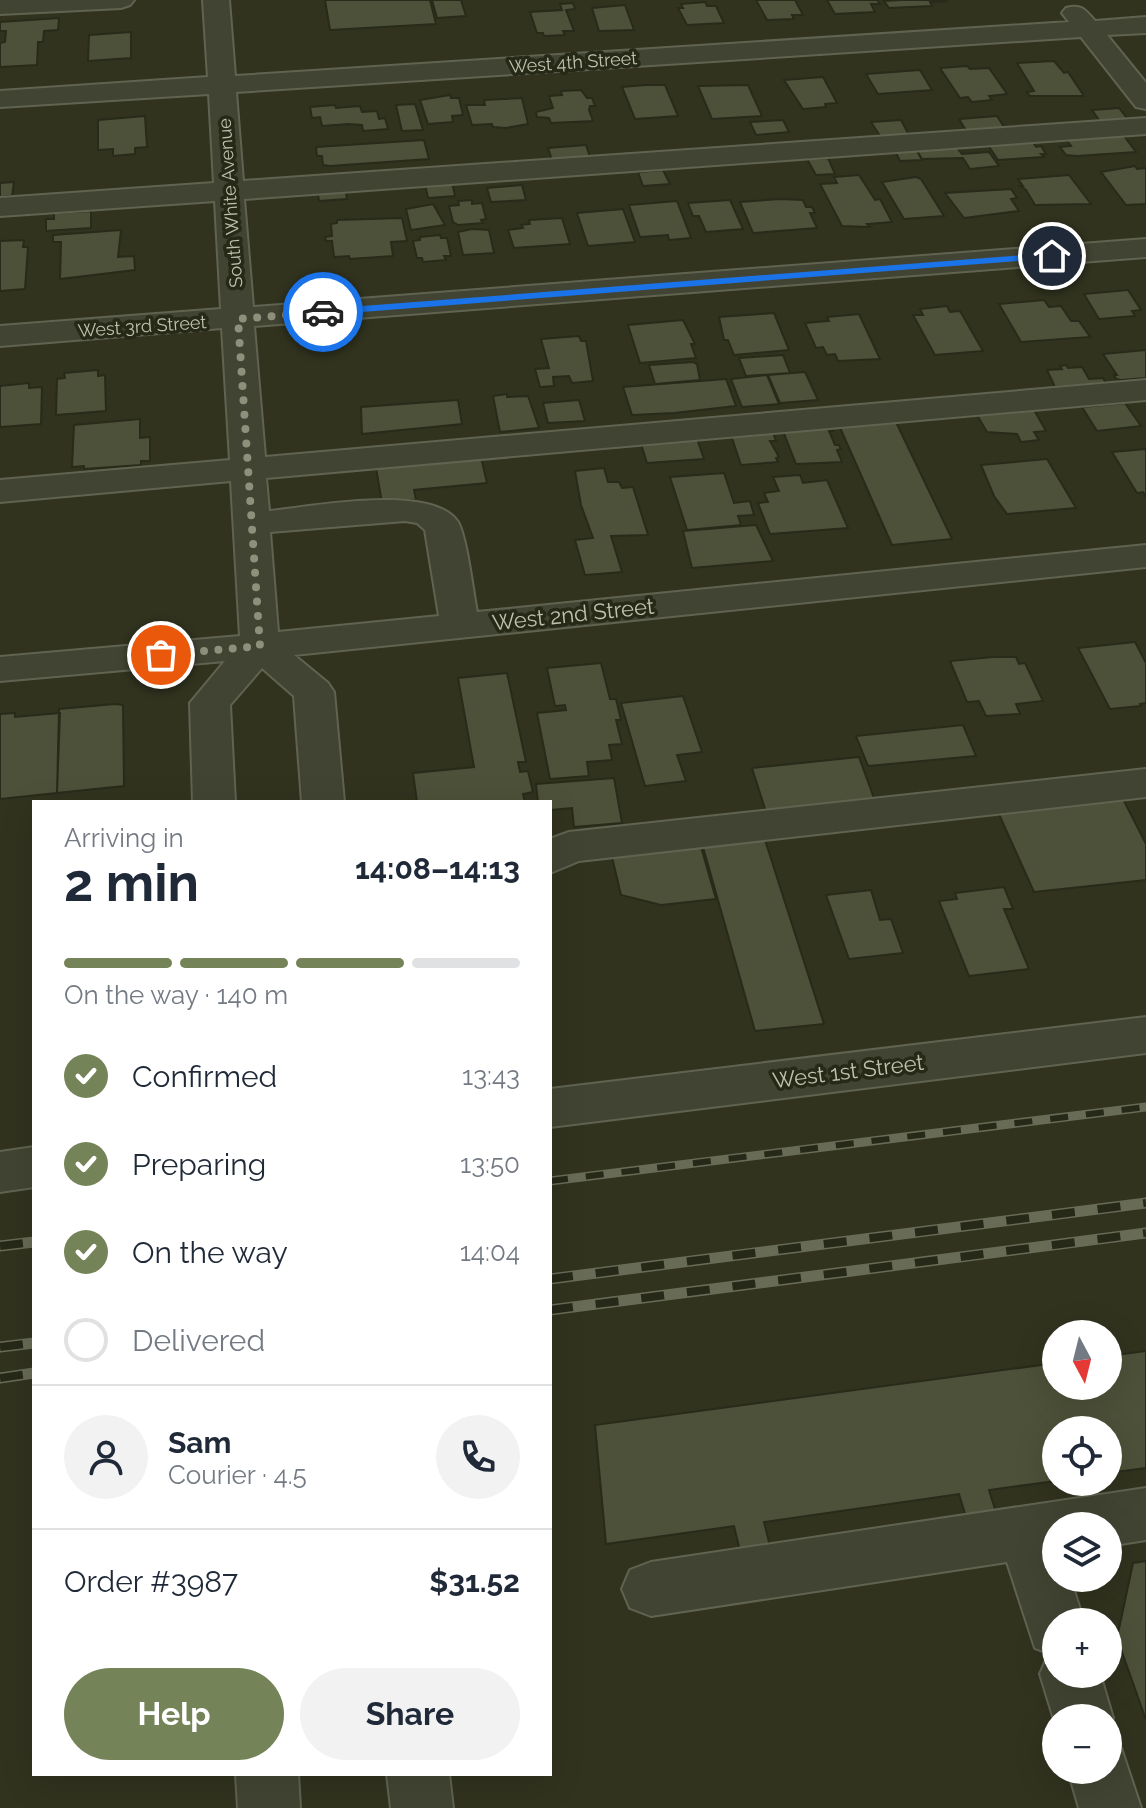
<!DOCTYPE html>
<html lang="en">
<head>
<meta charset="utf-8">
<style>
	:root { --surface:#fff; --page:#f2f2f3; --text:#1f2937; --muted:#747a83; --line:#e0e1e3; --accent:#758358 }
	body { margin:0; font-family:Raleway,sans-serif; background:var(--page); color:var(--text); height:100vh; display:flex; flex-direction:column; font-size:30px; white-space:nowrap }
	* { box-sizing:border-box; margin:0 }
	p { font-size:26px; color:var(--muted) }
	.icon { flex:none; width:44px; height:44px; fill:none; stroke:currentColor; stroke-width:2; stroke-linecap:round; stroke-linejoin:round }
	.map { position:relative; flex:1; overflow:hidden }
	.drawer { position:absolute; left:32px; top:800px; width:520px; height:976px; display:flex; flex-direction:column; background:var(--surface); border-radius:0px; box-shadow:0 8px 32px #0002 }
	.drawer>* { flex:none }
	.needle { width:52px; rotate:173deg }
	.fabs { position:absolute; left:1042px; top:1320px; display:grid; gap:16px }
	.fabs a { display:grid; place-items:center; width:80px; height:80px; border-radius:50%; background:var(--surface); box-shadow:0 8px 32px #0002; font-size:40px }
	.pin { position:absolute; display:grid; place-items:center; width:68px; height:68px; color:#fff; margin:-34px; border:4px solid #fff; border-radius:50%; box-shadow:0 2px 8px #0007 }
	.courier { position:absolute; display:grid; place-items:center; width:80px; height:80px; margin:-40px; border:6px solid #1a73e8; border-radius:50%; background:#fff; color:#222; box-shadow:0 2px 10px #0007 }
	.headline em { font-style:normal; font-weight:700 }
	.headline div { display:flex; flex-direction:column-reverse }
	.headline { display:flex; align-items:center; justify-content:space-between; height:136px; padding:0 32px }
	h1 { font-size:52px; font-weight:700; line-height:60px }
	.bar { display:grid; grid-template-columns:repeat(4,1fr); gap:12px 8px; align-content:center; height:96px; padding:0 32px }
	.bar i { height:10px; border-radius:6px; background:var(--line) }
	.bar .selected { background:var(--accent) }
	.bar p { grid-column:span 4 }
	.line { display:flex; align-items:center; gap:20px; padding:0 32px; border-top:2px solid var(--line) }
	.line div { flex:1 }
	.round { display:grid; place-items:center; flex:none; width:84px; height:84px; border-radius:42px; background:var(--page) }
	ol { padding:0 32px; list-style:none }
	li { display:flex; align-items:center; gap:24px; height:88px }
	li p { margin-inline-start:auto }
	li .icon { padding:8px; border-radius:50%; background:var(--accent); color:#fff; stroke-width:4 }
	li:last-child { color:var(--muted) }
	li i { width:44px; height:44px; border:4px solid var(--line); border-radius:50% }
	.cta { display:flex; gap:16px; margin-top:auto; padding:16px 32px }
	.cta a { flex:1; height:92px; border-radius:48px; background:var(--accent); color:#fff; font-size:32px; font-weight:700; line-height:92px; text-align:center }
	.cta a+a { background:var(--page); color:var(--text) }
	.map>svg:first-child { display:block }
	.building { fill:#4e5139; stroke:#282b1a; stroke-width:2 }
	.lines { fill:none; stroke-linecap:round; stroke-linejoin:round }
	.minor-casing { stroke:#5f6350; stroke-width:4 }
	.minor { fill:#424433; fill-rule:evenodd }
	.rail-far1-casing { stroke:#686b55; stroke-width:9 }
	.rail-casing { stroke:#686b55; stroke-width:11 }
	.rail-far1 { stroke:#262918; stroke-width:6; stroke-dasharray:18; stroke-linecap:butt }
	.rail { stroke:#262918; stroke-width:8; stroke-dasharray:23; stroke-linecap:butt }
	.route { fill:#1a73e8 }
	.done { stroke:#8d907b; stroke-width:8; stroke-dasharray:0 14.4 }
	.labels { text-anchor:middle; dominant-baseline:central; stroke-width:7; stroke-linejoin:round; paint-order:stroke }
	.far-street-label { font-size:18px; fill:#bec2ac; stroke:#262918 }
	.street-label { font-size:22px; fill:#bec2ac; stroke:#262918 }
</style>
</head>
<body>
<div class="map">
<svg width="1146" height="1808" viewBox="0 0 1146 1808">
	<rect width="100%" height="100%" fill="#31331f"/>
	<path class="building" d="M325,0H430L436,24L330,30Z
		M432,0H461L466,16L437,18Z
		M756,0H795L803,15H792L794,19L767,20Z
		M827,0H877L880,4H871L875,12L835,14Z
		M901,0H947V1L930,2L932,6L889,8L884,1Z
		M705,2L707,6H716L724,23L687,25L678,8H683L681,4Z
		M573,3L575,9L566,10L574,31H563L565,35L544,36L543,33H537L530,12L562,10L560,4Z
		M625,5L634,30L599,31L592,8Z
		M59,18L58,30L44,31L43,42H38L37,65L0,67V43L5,42L6,31H0V22Z
		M131,32V58L88,61L89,35Z
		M1054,61L1064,73L1068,72L1084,96H1030L1027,92L1034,91L1017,63Z
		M967,66L970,69L989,68L1007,94L989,96L992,100L972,102L968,97L960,98L940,68Z
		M920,70L932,90L878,94L866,74Z
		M823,77L837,103L825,104L826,107L803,109L784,80Z
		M646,85H665L678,116L635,119L622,87Z
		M748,85L762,116L712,119L698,86Z
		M581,90L587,98H592L595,106H590L589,110L593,121L551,123L549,118L537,117L536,112L553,108L549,96L562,95L561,91Z
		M450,95L451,98H459L463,115L452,116L453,122L428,124L420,100Z
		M522,98L528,124L506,128L493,127L492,124L472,125L466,105H485L484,100Z
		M415,104L423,130L402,131L396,105Z
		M335,105L336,108L360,106L362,112L377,111L379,119L385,118L388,129L363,131L362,125L348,124L322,126L320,117L312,118L310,107Z
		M1119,108L1130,122L1102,124L1092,110Z
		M145,116L147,147L135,148V154L113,156V149L98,150V120Z
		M997,116L1006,130L967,132L959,119Z
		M783,120L789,132L756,135L750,122Z
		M901,120L910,137L882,139L871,122Z
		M1121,132L1136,152L1077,156L1066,155L1060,147L1071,146L1064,137Z
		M424,140L429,159L330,166L323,165L322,156H317L316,147Z
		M1033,142L1036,147L1041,146L1046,154H1041L1044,157L998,160L988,145Z
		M954,144L962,154L989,152L999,166L970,169L963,158L922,159L915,147Z
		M586,145L590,157L552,160L548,148Z
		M914,146L922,160L900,161L893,147Z
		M828,158L835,174L816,175L807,159Z
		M1135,166L1137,169L1146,168V204L1126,205L1101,172Z
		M663,170L670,184L643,186L638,172Z
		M859,175L875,200L880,199L892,222L867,224L870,227L842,226L820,184L837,183L834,177Z
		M1069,175L1091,204L1035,205L1026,190L1020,186H1023L1018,179Z
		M916,177L921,179L944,216L904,219L882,182Z
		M14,182L12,196L0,197V183Z
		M452,182L455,196L428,198L425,184Z
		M522,185L526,200L491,202L487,188Z
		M345,187L347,199L319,201L317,188Z
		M1011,189L1017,198L1011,199L1019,211L964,218L945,193Z
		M780,199L803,200L806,207H812L815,213H810L817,228L753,233L740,202Z
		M472,200V204L482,203L486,219L481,220L483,223L458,225L453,222L449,206L459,205L458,201Z
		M730,200L743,229L706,232L699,216H693L688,203Z
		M677,201L691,238L669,240L668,235L640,237L629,205Z
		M433,204L445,225L411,230L406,209Z
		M623,209L635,242L588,246L577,213Z
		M91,211V228L46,231V219H54V213Z
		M402,218L407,241L391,242L393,256L350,259L349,256L334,257L332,241H326L325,237L332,236L331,224L337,223V220Z
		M562,218L570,244L514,248L508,230L523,228L521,225L530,224L529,220Z
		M472,229L489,230L494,253L463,255L458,232Z
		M121,230L118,257L134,256L135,270L60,279L61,242H53V235Z
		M440,235L441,238H447L451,256H444L446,260L423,262L422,258H417L413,241L420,240V237Z
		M24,240L23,247H28L25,289L0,291V241Z
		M1128,290L1141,310L1132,311L1135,316L1099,319L1084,294Z
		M1044,300L1049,307L1061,306L1071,321H1079L1090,337L1021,342L999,304Z
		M947,306L950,312L960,311L983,351L935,355L913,315H923L920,309Z
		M774,313L789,350L734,355L728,340H724L719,317Z
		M859,314L880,359L838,361L835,354L827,355L823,347L816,348L805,323L829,321L827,317Z
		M683,320L695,344H691L696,358L640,363L628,325Z
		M579,336L581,341H586L593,381L572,383L569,376L553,377L554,386L540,387L535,369L549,368L541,339Z
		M1146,350V378L1121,380L1116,379L1114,375H1117L1103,354Z
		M783,355L790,373L746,376L739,358Z
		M693,362L697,364L700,380L655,384L649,365Z
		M1066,365L1068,368L1082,367L1089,379L1103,378L1106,383L1055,387L1047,370L1062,369L1060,366Z
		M98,370V376L105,375L106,411L56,415L57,379L65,378L64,373Z
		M805,372L818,400L780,403L768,375Z
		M767,375L779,404L742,407L731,379Z
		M726,379L736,406L674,413L632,415L623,387Z
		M29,383V388L42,387L41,424L0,427V386Z
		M507,394V397L528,396L539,428L500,432L493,396Z
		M458,400L462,424L362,434L361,407Z
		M579,400L585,421L548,423L543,403Z
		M1125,403L1141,426L1097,431L1082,407Z
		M1033,408L1046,431L1034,432L1039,440L1021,442L1017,434L987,432L977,415Z
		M894,418L952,539L892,545L838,423Z
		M140,419V438L150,437V461H141V465L84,469V466L72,467L74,425Z
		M831,427L833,431H829L835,445H839L841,449L837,450L842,462L796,464L783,431Z
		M766,432L773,433L776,441H770L779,457L776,458L778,462L741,465L731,435Z
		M696,436L704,459L647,463L640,441Z
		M1146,449V497L1143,492L1137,493L1112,452Z
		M480,453L487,483L414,490L416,500L382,503L375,462Z
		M1047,459L1076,508L1007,514L994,496L981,465Z
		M604,468L608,482H619L622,488L633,487L648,535L611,536L622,572L585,575L575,540L593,538L581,505L575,471Z
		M724,473L734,503L750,501L754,515L738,516L741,525L687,530L670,477Z
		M800,475L803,483L827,480L848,528L770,534L758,503L768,502L764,493L779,491L773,477Z
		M756,525L773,561L692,568L683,531Z
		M1135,642L1146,663V703L1140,704L1141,706L1110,709L1078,648Z
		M993,657H1016L1019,664L1025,663L1043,701L1016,704L1020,714L986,716L979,701L967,702L950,661Z
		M601,663L610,699H616L621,720H616L622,744L609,745L612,760L587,762L589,776L550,779L537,713L566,710L565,705L555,706L547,668Z
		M507,673L526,762H518L520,772L528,771L533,792L523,794L525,802H417L413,773L474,767L458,678Z
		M683,696L702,752L677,755L686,781L645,786L621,703Z
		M115,704L123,705L124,786L57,793L59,709Z
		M15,713V717L60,713L57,793L0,799V714Z
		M963,725L976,756L868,766L856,736Z
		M859,757L875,801L766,812L752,768Z
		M614,778L622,823L574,827L572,808L550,810V802H538L536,784Z
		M1123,799L1146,844V880L1034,892L998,812Z
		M765,840L824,1024L755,1031L703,847Z
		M701,847L716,899L661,905L621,895L612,857Z
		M1004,887L1013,909H1004L1029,969L969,976L939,901L957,899L955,893Z
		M871,890L880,920L891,919L903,953L849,959L826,895Z
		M1146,1351V1468L1108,1473V1430H1056V1481L989,1490L1000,1525L970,1530L959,1494L764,1522L773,1558L743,1563L734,1526L606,1544L595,1425L1056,1363V1386H1108V1356Z
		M1146,1561V1720L1117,1638L1133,1563Z"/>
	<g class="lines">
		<g class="minor-casing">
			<path id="minor" d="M0,0H134L130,5L121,8L0,14Z
				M203,0H229L235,76L1069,22L1062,13L1066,8C1081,4 1085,9 1095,21L1146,17V33L1107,35L1146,83V109L1136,107L1081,37L236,92L243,181L1146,118V134L244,199L253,307L1146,239V257L254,326L265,457L1146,380V400L266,478L269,511C311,507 432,483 458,522C467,538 473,592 477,612L1146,545V567L294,655L328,683L334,692L344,802H302L294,696L262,668L230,705L235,802H193L190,703L225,661L0,681V657L240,636L231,481L0,502V480L230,460L222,328L0,346V326L221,309L215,201L0,216V198L214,183L209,94L0,107V91L208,77ZM405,521L417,523L425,530L439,616L278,632L270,532Z
				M1146,769V797L579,861L550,873V839L569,832Z
				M1146,1017V1053L550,1127V1089Z
				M34,1147V1187L0,1192V1152Z
				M1146,1488V1540L1108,1546V1526H1056V1578H1070L1084,1622H1056V1674H1100L1113,1718L1108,1731V1718H1056V1726L1040,1674L1049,1653L1035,1648L1007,1562L651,1616L630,1608L622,1589L630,1570L651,1562Z
				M1108,1743L1121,1748L1141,1808H1079L1068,1770H1108Z
				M236,1774H298L300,1808H238Z
				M387,1774H449L453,1808H391Z"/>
		</g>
		<use href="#minor" class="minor"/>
		<g class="rail-far1-casing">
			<path id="rail-far1" d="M550,1181L1146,1107"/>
		</g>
		<g class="rail-casing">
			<path id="rail" d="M0,1246L34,1242
				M550,1279L1146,1203
				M550,1310L1146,1233
				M0,1347L34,1343
				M0,1378L34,1373"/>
		</g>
		<use href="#rail-far1" class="rail-far1"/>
		<use href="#rail" class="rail"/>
	</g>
	<path class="route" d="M1052,253L1055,258L323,315L319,312L323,309Z"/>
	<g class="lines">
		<path class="done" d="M161,655L260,646L238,319L323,312"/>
	</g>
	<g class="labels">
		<g class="far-street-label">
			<text transform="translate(573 62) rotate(-4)">West 4th Street</text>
			<text transform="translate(230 203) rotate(-94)">South White Avenue</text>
			<text transform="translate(142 326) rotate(-4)">West 3rd Street</text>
		</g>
		<g class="street-label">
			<text transform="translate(573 614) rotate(-6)">West 2nd Street</text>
			<text transform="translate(848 1071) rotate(-7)">West 1st Street</text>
		</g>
	</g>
</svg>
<div class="fabs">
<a><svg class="needle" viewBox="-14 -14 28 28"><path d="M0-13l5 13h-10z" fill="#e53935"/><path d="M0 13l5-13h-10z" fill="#747a83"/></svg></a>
<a><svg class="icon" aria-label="locate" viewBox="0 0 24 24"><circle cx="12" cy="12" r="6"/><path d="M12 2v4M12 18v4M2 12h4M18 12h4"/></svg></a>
<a><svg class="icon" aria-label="layers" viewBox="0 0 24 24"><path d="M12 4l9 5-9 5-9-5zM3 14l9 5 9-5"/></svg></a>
<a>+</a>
<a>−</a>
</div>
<div class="pin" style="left:161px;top:655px;background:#ea580c"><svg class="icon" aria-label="bag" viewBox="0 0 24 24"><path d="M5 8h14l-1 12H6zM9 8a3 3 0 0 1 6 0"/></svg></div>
<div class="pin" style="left:1052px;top:256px;background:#1f2937"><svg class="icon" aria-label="home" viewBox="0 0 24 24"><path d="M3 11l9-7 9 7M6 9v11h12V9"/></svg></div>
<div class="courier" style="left:323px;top:312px"><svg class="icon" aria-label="car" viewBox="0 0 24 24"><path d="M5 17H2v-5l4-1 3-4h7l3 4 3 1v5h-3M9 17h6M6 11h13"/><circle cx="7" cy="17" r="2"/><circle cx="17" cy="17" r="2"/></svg></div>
<section class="drawer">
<div class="headline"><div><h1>2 min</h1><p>Arriving in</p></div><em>14:08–14:13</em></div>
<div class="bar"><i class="selected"></i><i class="selected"></i><i class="selected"></i><i></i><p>On the way · 140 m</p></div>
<ol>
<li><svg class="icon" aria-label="check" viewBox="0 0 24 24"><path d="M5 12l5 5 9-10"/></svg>Confirmed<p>13:43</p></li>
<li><svg class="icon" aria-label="check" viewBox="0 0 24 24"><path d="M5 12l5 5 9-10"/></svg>Preparing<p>13:50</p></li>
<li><svg class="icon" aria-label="check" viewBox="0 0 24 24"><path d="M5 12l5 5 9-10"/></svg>On the way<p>14:04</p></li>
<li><i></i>Delivered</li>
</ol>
<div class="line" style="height:144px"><a class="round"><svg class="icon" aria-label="person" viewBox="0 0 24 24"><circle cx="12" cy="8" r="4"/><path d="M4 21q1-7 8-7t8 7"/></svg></a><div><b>Sam</b><p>Courier · 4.5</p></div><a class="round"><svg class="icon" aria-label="phone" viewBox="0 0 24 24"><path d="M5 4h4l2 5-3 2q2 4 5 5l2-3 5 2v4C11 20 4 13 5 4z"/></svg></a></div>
<div class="line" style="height:104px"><div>Order #3987</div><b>$31.52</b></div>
<div class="cta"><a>Help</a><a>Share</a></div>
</section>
</div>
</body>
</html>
